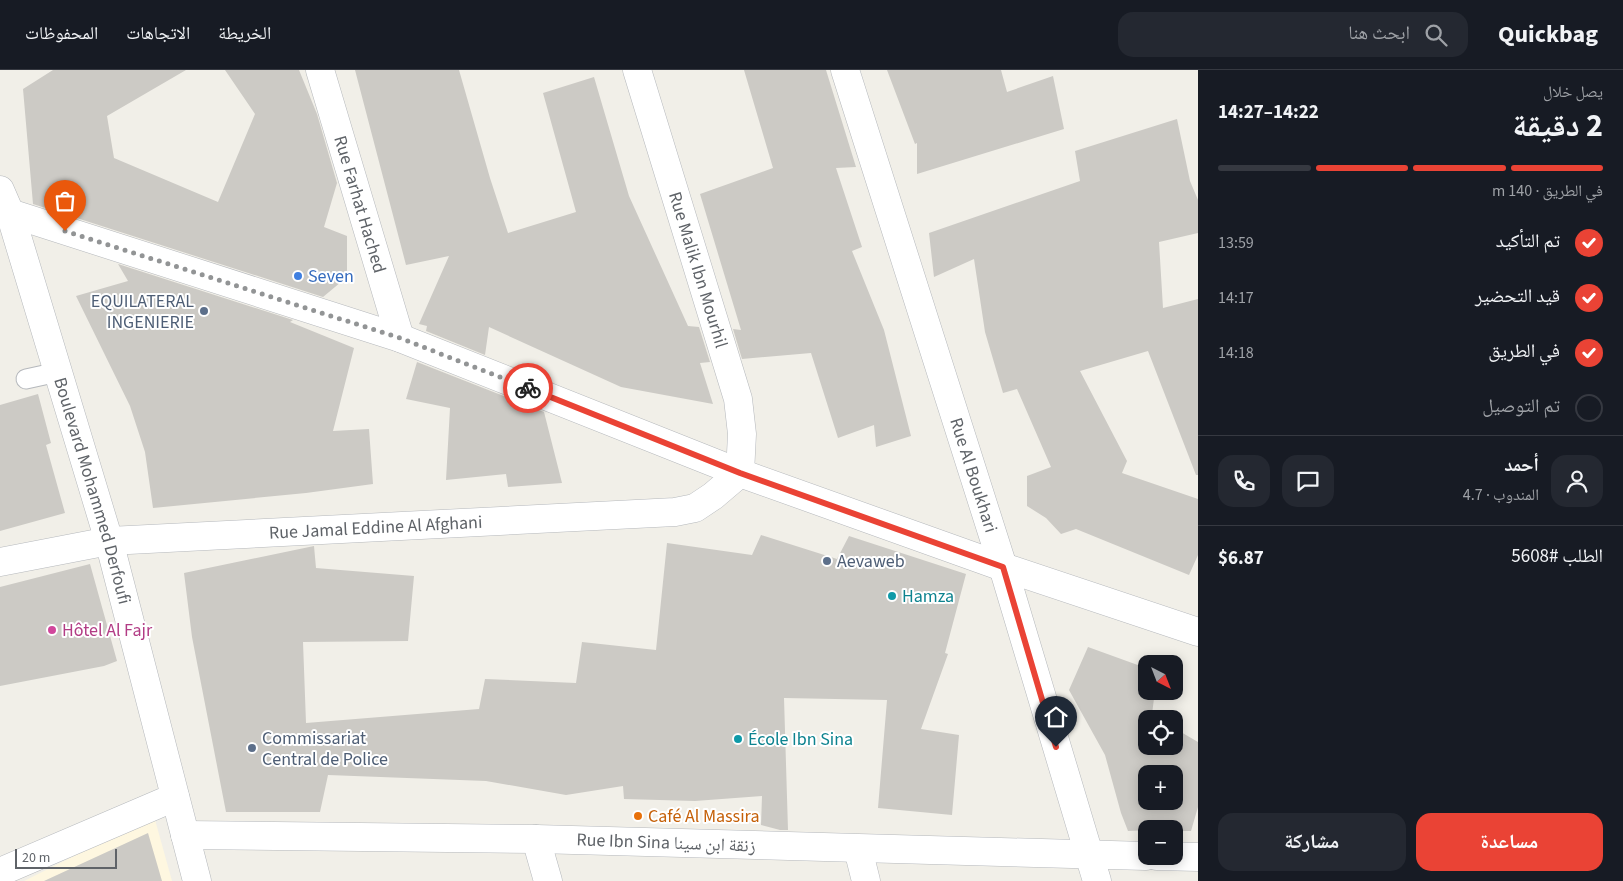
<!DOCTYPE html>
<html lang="ar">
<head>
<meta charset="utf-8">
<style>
	:root { --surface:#171b24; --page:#242831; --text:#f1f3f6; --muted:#9ea1a6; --line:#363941; --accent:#ea4335 }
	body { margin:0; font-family:"Source Sans 3","Noto Naskh Arabic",sans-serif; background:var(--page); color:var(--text); direction:rtl; height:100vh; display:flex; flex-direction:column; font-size:19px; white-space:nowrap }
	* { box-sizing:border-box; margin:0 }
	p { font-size:16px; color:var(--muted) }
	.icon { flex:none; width:28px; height:28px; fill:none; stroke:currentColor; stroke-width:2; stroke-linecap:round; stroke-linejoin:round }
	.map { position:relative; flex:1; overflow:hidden; direction:ltr }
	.sheet { display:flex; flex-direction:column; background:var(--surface); width:425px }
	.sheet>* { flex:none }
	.needle { width:32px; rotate:138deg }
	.controls { position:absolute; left:1138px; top:585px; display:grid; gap:10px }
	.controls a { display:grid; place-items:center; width:45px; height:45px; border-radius:10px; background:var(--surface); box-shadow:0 2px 12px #0003; font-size:25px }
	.scale { position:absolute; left:15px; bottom:12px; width:102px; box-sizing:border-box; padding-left:5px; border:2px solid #5f6368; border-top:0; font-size:14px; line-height:18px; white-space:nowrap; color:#5f6368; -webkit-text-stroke:4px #fff; paint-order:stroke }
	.pin { position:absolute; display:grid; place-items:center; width:42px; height:42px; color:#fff; margin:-51px -21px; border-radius:50% 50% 50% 0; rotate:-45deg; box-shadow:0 0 5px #0007 }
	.pin .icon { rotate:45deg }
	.courier { position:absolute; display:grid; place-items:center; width:50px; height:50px; margin:-25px; border:4px solid #ea4335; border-radius:50%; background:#fff; color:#222; box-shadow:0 1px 6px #0007 }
	.head em { font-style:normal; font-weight:700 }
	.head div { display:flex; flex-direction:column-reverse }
	.head { display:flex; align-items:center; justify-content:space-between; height:85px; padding:0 20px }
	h1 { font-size:32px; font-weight:700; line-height:38px }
	.bar { display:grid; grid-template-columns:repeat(4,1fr); gap:8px 5px; align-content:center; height:60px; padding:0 20px }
	.bar i { height:6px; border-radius:4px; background:var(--line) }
	.bar .current { background:var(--accent) }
	.bar p { grid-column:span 4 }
	.line { display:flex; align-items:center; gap:12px; padding:0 20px; border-top:1px solid var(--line) }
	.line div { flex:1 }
	.round { display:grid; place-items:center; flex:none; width:52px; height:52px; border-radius:15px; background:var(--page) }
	ol { padding:0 20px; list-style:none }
	li { display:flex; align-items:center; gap:15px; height:55px }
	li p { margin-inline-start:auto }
	li .icon { padding:5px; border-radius:50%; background:var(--accent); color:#fff; stroke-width:4 }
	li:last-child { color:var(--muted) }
	li i { width:28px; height:28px; border:2px solid var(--line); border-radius:50% }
	.primary-button { display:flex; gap:10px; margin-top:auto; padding:10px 20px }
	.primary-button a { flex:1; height:58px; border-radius:15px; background:var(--accent); color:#fff; font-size:20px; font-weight:700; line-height:58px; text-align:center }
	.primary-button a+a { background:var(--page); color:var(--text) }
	header { display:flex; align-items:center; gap:30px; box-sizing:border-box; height:70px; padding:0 25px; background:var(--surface); border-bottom:1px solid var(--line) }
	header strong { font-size:24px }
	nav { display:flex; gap:28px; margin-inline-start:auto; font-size:18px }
	.search { width:350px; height:45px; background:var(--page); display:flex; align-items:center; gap:12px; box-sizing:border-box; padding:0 18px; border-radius:15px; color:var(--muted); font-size:19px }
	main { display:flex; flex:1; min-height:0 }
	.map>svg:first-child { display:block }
	.commercial { fill:#fef7e0 }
	.building { fill:#cccac5; fill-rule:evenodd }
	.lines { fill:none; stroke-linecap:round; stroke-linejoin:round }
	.service-casing { stroke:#b5b8bc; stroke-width:21 }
	.minor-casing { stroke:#b5b8bc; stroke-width:29 }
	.tertiary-casing { stroke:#b5b8bc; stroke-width:29 }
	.service { stroke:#fff; stroke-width:19 }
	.minor { stroke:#fff; stroke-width:28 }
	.tertiary { stroke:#fff; stroke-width:28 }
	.done { stroke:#929495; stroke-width:5; stroke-dasharray:0 9 }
	.route { stroke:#ea4335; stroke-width:6 }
	.shop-dot { fill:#3f7fe0; stroke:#fff; stroke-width:2 }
	.service-dot { fill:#5c6f8a; stroke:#fff; stroke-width:2 }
	.culture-dot { fill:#0f9aa8; stroke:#fff; stroke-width:2 }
	.hotel-dot { fill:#d1479c; stroke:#fff; stroke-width:2 }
	.food-dot { fill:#e8710a; stroke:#fff; stroke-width:2 }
	.labels { text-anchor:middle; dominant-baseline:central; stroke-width:4; stroke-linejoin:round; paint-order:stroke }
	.street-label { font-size:18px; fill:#5f6368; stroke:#fff }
	.shop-label { font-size:18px; fill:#366cbe; stroke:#fff; text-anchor:start }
	.service-label { font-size:18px; fill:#4e5e75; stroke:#fff; text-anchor:start }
	.culture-label { font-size:18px; fill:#0d838f; stroke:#fff; text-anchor:start }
	.hotel-label { font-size:18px; fill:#b23c85; stroke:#fff; text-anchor:start }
	.food-label { font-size:18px; fill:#c56008; stroke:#fff; text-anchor:start }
</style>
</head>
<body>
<header>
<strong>Quickbag</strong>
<div class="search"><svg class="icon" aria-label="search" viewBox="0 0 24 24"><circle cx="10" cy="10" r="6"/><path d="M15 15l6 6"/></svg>ابحث هنا</div>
<nav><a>الخريطة</a><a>الاتجاهات</a><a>المحفوظات</a></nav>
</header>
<main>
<section class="sheet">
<div class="head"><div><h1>2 دقيقة</h1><p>يصل خلال</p></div><em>14:22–14:27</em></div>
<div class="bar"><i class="current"></i><i class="current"></i><i class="current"></i><i></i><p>في الطريق · 140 m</p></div>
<ol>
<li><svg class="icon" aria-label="check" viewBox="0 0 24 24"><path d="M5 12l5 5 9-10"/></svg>تم التأكيد<p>13:59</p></li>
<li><svg class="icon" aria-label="check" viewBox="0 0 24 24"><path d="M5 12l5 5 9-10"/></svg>قيد التحضير<p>14:17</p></li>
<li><svg class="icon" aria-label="check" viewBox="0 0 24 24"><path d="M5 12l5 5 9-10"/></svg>في الطريق<p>14:18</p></li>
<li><i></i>تم التوصيل</li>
</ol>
<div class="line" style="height:90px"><a class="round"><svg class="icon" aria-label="person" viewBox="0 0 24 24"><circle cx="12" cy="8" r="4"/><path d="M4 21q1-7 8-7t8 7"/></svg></a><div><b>أحمد</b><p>المندوب · 4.7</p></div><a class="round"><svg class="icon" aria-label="chat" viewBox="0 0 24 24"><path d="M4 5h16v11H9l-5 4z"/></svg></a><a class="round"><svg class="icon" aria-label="phone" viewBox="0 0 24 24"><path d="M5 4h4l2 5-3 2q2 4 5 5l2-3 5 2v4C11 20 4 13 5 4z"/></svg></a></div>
<div class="line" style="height:65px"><div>الطلب #5608</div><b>$6.87</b></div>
<div class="primary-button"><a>مساعدة</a><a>مشاركة</a></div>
</section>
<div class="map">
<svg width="1198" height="811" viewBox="0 0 1198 811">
	<rect width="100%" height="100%" fill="#f1efe8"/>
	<path class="commercial" d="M154,746L172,811H24Z"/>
	<path class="building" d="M53,0H186L107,46L114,88L218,132L255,44L225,0H299L317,44L337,113L324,157L347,166V207L323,227L33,134L23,19Z
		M355,0H459L490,108L508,163L576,142L543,23L594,7L629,126L688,256L699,257L710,292L700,293L713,334L621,317L489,257L485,285L426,261L427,256L419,254L449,186L406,195Z
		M744,0H826L856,97L836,98L862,177L852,181L884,260L911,366L876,377L874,355L838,368L811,283L742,289L733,259L741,260L700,124L773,98Z
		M887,0H1001L1007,22L1053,6L1064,59L917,104V73L915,74Z
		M1177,49L1190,111L1198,130V163L1159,172L1163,238L1198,229V405H1196L1148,281L1080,301L1127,391L1122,403L1198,429V485L1189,505L1076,459L1061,464L1046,448L1027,436V406L1051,397L1017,319L1003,323L985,262L974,189L934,207L929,163L1080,111L1075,81Z
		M118,194L293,250L290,252L354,278L333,361L369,359L373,414L306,423L153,438L145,382L130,336L76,226L128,211Z
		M417,292L544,342L562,413L508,417L506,404L446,410L450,338L406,329Z
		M38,324L51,373L46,375L65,443L0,461V335Z
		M761,465L837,489L849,466L966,504L945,583L948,584L921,659L959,665L952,745L878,738L887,630L784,628L788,760H780L761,755L762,726L695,731L624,729L623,716L566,725L486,711L328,705L320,742H226L192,567L184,503L314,476L316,498L414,506L408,571L303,572L306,653L479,639L485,609L576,613L582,572L656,580L667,473L752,485Z
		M90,494L117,591L104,596L0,616V517Z
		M1088,577L1146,598V621H1155L1152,644L1159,649H1146V676H1174V658L1198,672V737L1191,761H1174V759L1128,761L1121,743L1105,685L1069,620ZM1146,704H1174V731H1146Z
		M148,763L162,811H44Z"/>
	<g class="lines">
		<g class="service-casing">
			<path id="service" d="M26,309L58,302"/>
		</g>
		<g class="minor-casing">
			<g id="minor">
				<path id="s1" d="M320,0L400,268"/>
				<path id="s2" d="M637,0L738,329L742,364L740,403"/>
				<path id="s3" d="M845,0L1003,497L1097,811"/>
				<path d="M10,143L400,268L740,403L1003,497L1198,562"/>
				<path id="s4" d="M0,492L109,471L675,442L695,438L713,426L740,403"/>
				<path d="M185,765L536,769L1146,786"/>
				<path d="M536,769L548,811"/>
				<path d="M858,779L866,811"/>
				<path d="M1157,786L1198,787"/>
				<path d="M0,802L175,727"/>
			</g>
		</g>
		<g class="tertiary-casing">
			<g id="tertiary">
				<path id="s5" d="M0,120L10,143L109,471L197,811"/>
			</g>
		</g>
		<use href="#service" class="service"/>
		<use href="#minor" class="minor"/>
		<use href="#tertiary" class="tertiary"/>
	</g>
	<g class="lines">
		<path class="done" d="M65,161L400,268L528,318"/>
		<path class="route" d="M528,318L740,403L1003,497L1056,677"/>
	</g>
	<circle class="shop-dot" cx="298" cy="206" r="5"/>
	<g class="service-dot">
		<circle cx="204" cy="241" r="5"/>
		<circle cx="827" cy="491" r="5"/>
		<circle cx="252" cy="678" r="5"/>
	</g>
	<g class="culture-dot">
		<circle cx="892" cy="526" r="5"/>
		<circle cx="738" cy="669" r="5"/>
	</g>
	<circle class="hotel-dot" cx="52" cy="560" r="5"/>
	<circle class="food-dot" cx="638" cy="746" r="5"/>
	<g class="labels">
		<g class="street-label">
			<text stroke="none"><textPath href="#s1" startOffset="140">Rue Farhat Hached</textPath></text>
			<text stroke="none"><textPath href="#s2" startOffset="209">Rue Malik Ibn Mourhil</textPath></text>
			<text stroke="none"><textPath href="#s3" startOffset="425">Rue Al Boukhari</textPath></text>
			<text stroke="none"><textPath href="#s5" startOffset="315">Boulevard Mohammed Derfoufi</textPath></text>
			<text stroke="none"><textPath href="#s4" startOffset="378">Rue Jamal Eddine Al Afghani</textPath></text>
			<text transform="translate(666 773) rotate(2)">Rue Ibn Sina زنقة ابن سينا</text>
		</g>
		<g class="shop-label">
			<text x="308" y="206">Seven</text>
		</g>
		<g class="service-label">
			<text x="194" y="231" text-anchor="end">EQUILATERAL<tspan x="194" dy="21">INGENIERIE</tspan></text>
			<text x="837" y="491">Aevaweb</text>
			<text x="262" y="668">Commissariat<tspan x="262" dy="21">Central de Police</tspan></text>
		</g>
		<g class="culture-label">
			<text x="902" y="526">Hamza</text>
			<text x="748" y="669">École Ibn Sina</text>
		</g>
		<g class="hotel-label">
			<text x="62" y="560">Hôtel Al Fajr</text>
		</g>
		<g class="food-label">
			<text x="648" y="746">Café Al Massira</text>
		</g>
	</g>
</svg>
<div class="controls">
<a><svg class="needle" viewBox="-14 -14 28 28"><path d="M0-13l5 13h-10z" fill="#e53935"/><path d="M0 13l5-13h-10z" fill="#9ea1a6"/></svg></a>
<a><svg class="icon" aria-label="locate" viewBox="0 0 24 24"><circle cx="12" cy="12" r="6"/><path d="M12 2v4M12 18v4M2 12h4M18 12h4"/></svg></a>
<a>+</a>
<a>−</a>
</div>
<div class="scale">20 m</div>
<div class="pin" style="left:65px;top:161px;background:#ea580c"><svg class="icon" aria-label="bag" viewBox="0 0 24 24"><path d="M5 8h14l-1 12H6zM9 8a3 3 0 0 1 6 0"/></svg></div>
<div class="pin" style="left:1056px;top:677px;background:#1f2937"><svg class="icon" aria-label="home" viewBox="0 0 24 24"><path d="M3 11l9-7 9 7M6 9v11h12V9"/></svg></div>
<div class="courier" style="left:528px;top:318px"><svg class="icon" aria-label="bike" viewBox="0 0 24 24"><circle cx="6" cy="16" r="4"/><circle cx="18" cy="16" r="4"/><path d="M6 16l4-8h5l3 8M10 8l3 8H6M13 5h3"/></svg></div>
</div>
</main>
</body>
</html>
